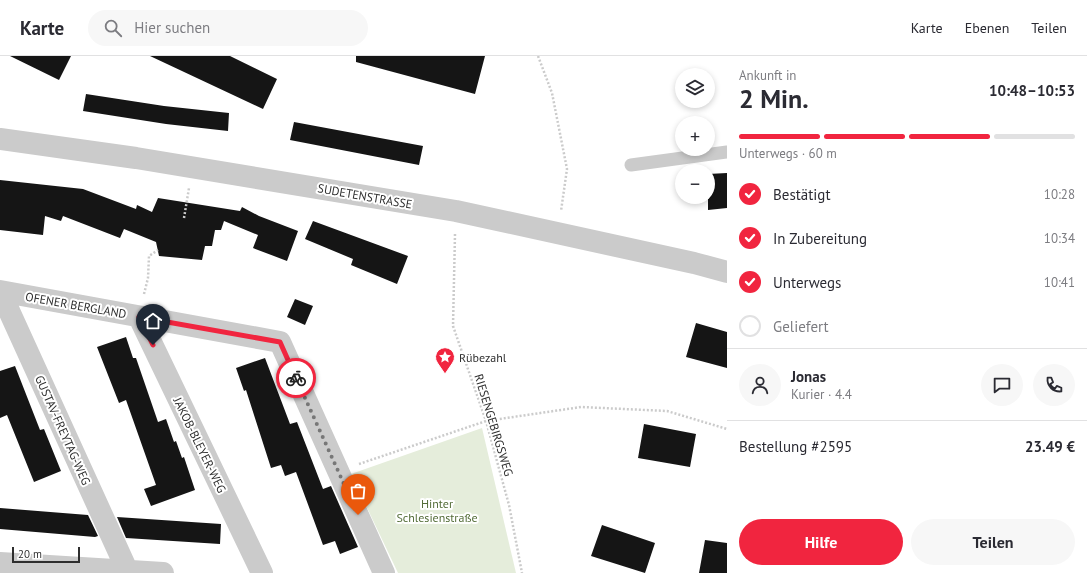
<!DOCTYPE html>
<html lang="de">
<head>
<meta charset="utf-8">
<style>
	:root { --surface:#fff; --page:#f7f7f7; --text:#2b2b33; --muted:#7c7c81; --line:#e1e1e2; --accent:#f1253f }
	body { margin:0; font-family:"PT Sans",sans-serif; background:var(--page); color:var(--text); height:100vh; display:flex; flex-direction:column; font-size:15px; white-space:nowrap }
	* { box-sizing:border-box; margin:0 }
	p { font-size:13px; color:var(--muted) }
	.icon { flex:none; width:22px; height:22px; fill:none; stroke:currentColor; stroke-width:2; stroke-linecap:round; stroke-linejoin:round }
	.map { position:relative; flex:1; overflow:hidden }
	.panel { display:flex; flex-direction:column; background:var(--surface); width:360px }
	.panel>* { flex:none }
	.tools { position:absolute; left:675px; top:12px; display:grid; gap:8px }
	.tools a { display:grid; place-items:center; width:40px; height:40px; border-radius:50%; background:var(--surface); box-shadow:0 2px 6px #0003; font-size:20px }
	.scale { position:absolute; left:12px; bottom:10px; width:68px; box-sizing:border-box; padding-left:4px; border:2px solid #2e2e2e; border-top:0; font-size:11px; line-height:14px; white-space:nowrap; color:#2e2e2e; -webkit-text-stroke:3px #fff; paint-order:stroke }
	.pin { position:absolute; display:grid; place-items:center; width:34px; height:34px; color:#fff; margin:-41px -17px; border-radius:50% 50% 50% 0; rotate:-45deg; box-shadow:0 0 4px #0007 }
	.pin .icon { rotate:45deg }
	.courier { position:absolute; display:grid; place-items:center; width:40px; height:40px; margin:-20px; border:3px solid #f1253f; border-radius:50%; background:#fff; color:#222; box-shadow:0 1px 5px #0007 }
	.overview em { font-style:normal; font-weight:600 }
	.overview div { display:flex; flex-direction:column-reverse }
	.overview { display:flex; align-items:center; justify-content:space-between; height:68px; padding:0 12px }
	h1 { font-size:26px; font-weight:600; line-height:30px }
	.bar { display:grid; grid-template-columns:repeat(4,1fr); gap:6px 4px; align-content:center; height:48px; padding:0 12px }
	.bar i { height:5px; border-radius:3px; background:var(--line) }
	.bar .active { background:var(--accent) }
	.bar p { grid-column:span 4 }
	.line { display:flex; align-items:center; gap:10px; padding:0 12px; border-top:1px solid var(--line) }
	.line div { flex:1 }
	.round { display:grid; place-items:center; flex:none; width:42px; height:42px; border-radius:21px; background:var(--page) }
	ol { padding:0 12px; list-style:none }
	li { display:flex; align-items:center; gap:12px; height:44px }
	li p { margin-inline-start:auto }
	li .icon { padding:4px; border-radius:50%; background:var(--accent); color:#fff; stroke-width:4 }
	li:last-child { color:var(--muted) }
	li i { width:22px; height:22px; border:2px solid var(--line); border-radius:50% }
	.button { display:flex; gap:8px; margin-top:auto; padding:8px 12px }
	.button a { flex:1; height:46px; border-radius:24px; background:var(--accent); color:#fff; font-size:16px; font-weight:600; line-height:46px; text-align:center }
	.button a+a { background:var(--page); color:var(--text) }
	header { display:flex; align-items:center; gap:24px; box-sizing:border-box; height:56px; padding:0 20px; background:var(--surface); border-bottom:1px solid var(--line) }
	header strong { font-size:19px }
	nav { display:flex; gap:22px; margin-inline-start:auto; font-size:14px }
	.search { width:280px; height:36px; background:var(--page); display:flex; align-items:center; gap:10px; box-sizing:border-box; padding:0 14px; border-radius:22px; color:var(--muted); font-size:15px }
	main { display:flex; flex:1; min-height:0 }
	.map>svg:first-child { display:block }
	.green { fill:#e5eddb }
	.building { fill:#151515 }
	.lines { fill:none; stroke-linecap:round; stroke-linejoin:round }
	.path { stroke:#cbcbcb; stroke-width:2.5; stroke-dasharray:2 2; stroke-linecap:butt }
	.lane { stroke:#cbcbcb; stroke-width:13 }
	.street { stroke:#cbcbcb; stroke-width:22 }
	.done { stroke:#777; stroke-width:4; stroke-dasharray:0 7.2 }
	.route { stroke:#f1253f; stroke-width:5 }
	.labels { text-anchor:middle; dominant-baseline:central; stroke-width:4; stroke-linejoin:round; paint-order:stroke }
	.street-label { font-size:12px; fill:#2e2e2e; stroke:#fff }
	.poi-label { font-size:12px; fill:#2e2e2e; stroke:#fff; text-anchor:start }
	.park-label { font-size:12px; fill:#546d39; stroke:#fff }
</style>
</head>
<body>
<header>
<strong>Karte</strong>
<div class="search"><svg class="icon" aria-label="search" viewBox="0 0 24 24"><circle cx="10" cy="10" r="6"/><path d="M15 15l6 6"/></svg>Hier suchen</div>
<nav><a>Karte</a><a>Ebenen</a><a>Teilen</a></nav>
</header>
<main>
<div class="map">
<svg width="727" height="517" viewBox="0 0 727 517">
	<rect width="100%" height="100%" fill="#fff"/>
	<path class="green" d="M482,372L516,517H398L351,418Z"/>
	<path class="building" d="M10,0H71L59,24Z
		M150,0H230L277,23L263,53Z
		M356,0H485L475,38L356,6Z
		M86,38L164,50L229,57L228,75L166,68L83,55Z
		M294,66L423,90L419,109L290,84Z
		M727,117V152L708,154V118Z
		M0,124L83,133L136,153L137,149L152,156L158,142L240,155L242,151L259,160L298,175L287,205L253,192L258,179L224,165L221,174H215L212,190H205L202,204L159,200L156,186L124,173L120,182L63,160L61,165L45,160L43,179L0,174Z
		M313,165L408,200L397,228L351,209L353,203L305,183Z
		M295,243L313,250L305,269L287,261Z
		M696,267L727,276V312L686,301Z
		M126,281L133,302H136L158,366L166,363L174,386L176,385L182,402L184,401L195,434L151,450L144,433L156,429L126,344L119,347L97,291Z
		M265,302L290,368L297,366L323,433L331,430L358,491L340,498L335,485L323,489L296,416L285,420L281,409L271,412L246,334L244,335L236,312Z
		M15,310L40,374L44,373L61,415L34,426L7,359L0,362V315Z
		M644,368L696,378L690,411L638,402Z
		M0,452L88,459L98,480L95,481L0,473Z
		M117,461L221,468L220,488L126,482Z
		M602,469L655,487L645,517L591,500Z
		M705,484L727,487V517H699Z"/>
	<g class="lines">
		<path class="path" d="M538,0L552,37L567,113L561,155
			M184,162L189,132
			M455,178L453,270L486,365L509,449L522,517
			M144,238L148,222L149,200L158,194
			M359,408L486,365L581,351L667,355L727,373"/>
		<path class="lane" d="M631,109L727,96"/>
		<path class="street" d="M0,83L136,102L456,155L694,207L727,216
			M0,235L280,286L384,517
			M0,235L127,514
			M139,261L262,517
			M0,507L163,517"/>
	</g>
	<g class="lines">
		<path class="done" d="M296,322L358,459"/>
		<path class="route" d="M153,289L139,261L280,286L296,322"/>
	</g>
	<defs>
		<g id="sight-pin" transform="scale(1)"><path d="M0 17L-7.5 6A9.5 9.5 0 1 1 7.5 6Z" fill="#f1253f" stroke="#fff"/><path d="M0-6L1.8-2.2L6-1.7L2.9 1.2L3.7 5.4L0 3.3L-3.7 5.4L-2.9 1.2L-6-1.7L-1.8-2.2Z" fill="#fff"/></g>
	</defs>
	<g fill-rule="evenodd">
		<use href="#sight-pin" x="445" y="301"/>
	</g>
	<g class="labels">
		<g class="street-label">
			<text transform="translate(365 140) rotate(10)">SUDETENSTRASSE</text>
			<text transform="translate(76 249) rotate(10)">OFENER BERGLAND</text>
			<text transform="translate(494 369) rotate(73)">RIESENGEBIRGSWEG</text>
			<text transform="translate(63 374) rotate(66)">GUSTAV-FREYTAG-WEG</text>
			<text transform="translate(200 389) rotate(64)">JAKOB-BLEYER-WEG</text>
		</g>
		<g class="poi-label">
			<text x="459" y="301">Rübezahl</text>
		</g>
		<g class="park-label">
			<text x="437" y="447">Hinter<tspan x="437" dy="14">Schlesienstraße</tspan></text>
		</g>
	</g>
</svg>
<div class="tools">
<a><svg class="icon" aria-label="layers" viewBox="0 0 24 24"><path d="M12 4l9 5-9 5-9-5zM3 14l9 5 9-5"/></svg></a>
<a>+</a>
<a>−</a>
</div>
<div class="scale">20 m</div>
<div class="pin" style="left:358px;top:459px;background:#ea580c"><svg class="icon" aria-label="bag" viewBox="0 0 24 24"><path d="M5 8h14l-1 12H6zM9 8a3 3 0 0 1 6 0"/></svg></div>
<div class="pin" style="left:153px;top:289px;background:#1f2937"><svg class="icon" aria-label="home" viewBox="0 0 24 24"><path d="M3 11l9-7 9 7M6 9v11h12V9"/></svg></div>
<div class="courier" style="left:296px;top:322px"><svg class="icon" aria-label="bike" viewBox="0 0 24 24"><circle cx="6" cy="16" r="4"/><circle cx="18" cy="16" r="4"/><path d="M6 16l4-8h5l3 8M10 8l3 8H6M13 5h3"/></svg></div>
</div>
<section class="panel">
<div class="overview"><div><h1>2 Min.</h1><p>Ankunft in</p></div><em>10:48–10:53</em></div>
<div class="bar"><i class="active"></i><i class="active"></i><i class="active"></i><i></i><p>Unterwegs · 60 m</p></div>
<ol>
<li><svg class="icon" aria-label="check" viewBox="0 0 24 24"><path d="M5 12l5 5 9-10"/></svg>Bestätigt<p>10:28</p></li>
<li><svg class="icon" aria-label="check" viewBox="0 0 24 24"><path d="M5 12l5 5 9-10"/></svg>In Zubereitung<p>10:34</p></li>
<li><svg class="icon" aria-label="check" viewBox="0 0 24 24"><path d="M5 12l5 5 9-10"/></svg>Unterwegs<p>10:41</p></li>
<li><i></i>Geliefert</li>
</ol>
<div class="line" style="height:72px"><a class="round"><svg class="icon" aria-label="person" viewBox="0 0 24 24"><circle cx="12" cy="8" r="4"/><path d="M4 21q1-7 8-7t8 7"/></svg></a><div><b>Jonas</b><p>Kurier · 4.4</p></div><a class="round"><svg class="icon" aria-label="chat" viewBox="0 0 24 24"><path d="M4 5h16v11H9l-5 4z"/></svg></a><a class="round"><svg class="icon" aria-label="phone" viewBox="0 0 24 24"><path d="M5 4h4l2 5-3 2q2 4 5 5l2-3 5 2v4C11 20 4 13 5 4z"/></svg></a></div>
<div class="line" style="height:52px"><div>Bestellung #2595</div><b>23.49 €</b></div>
<div class="button"><a>Hilfe</a><a>Teilen</a></div>
</section>
</main>
</body>
</html>
